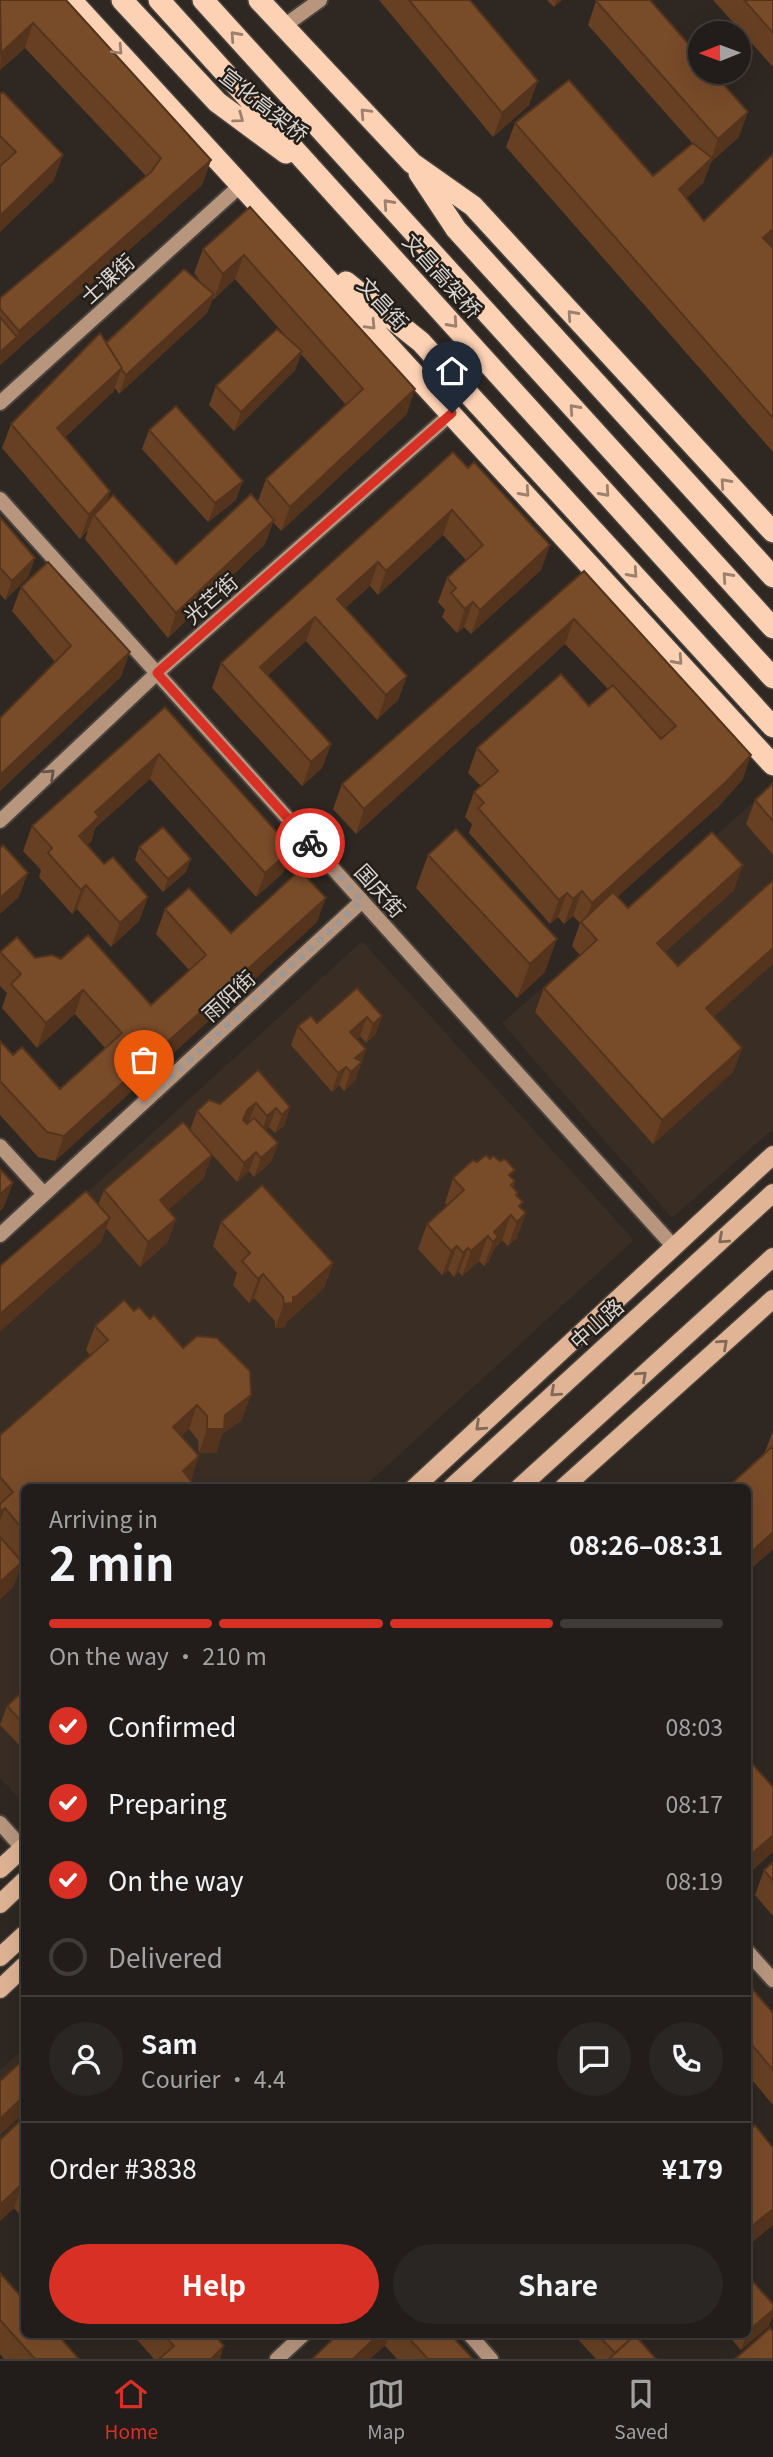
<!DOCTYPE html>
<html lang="en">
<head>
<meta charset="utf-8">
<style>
	:root { --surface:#221d1a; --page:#2a2623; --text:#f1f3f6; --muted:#a2a2a2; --line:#3f3b39; --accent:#d93025 }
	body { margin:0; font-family:Georgia,"Noto Sans SC",serif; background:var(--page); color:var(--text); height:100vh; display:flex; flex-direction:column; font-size:26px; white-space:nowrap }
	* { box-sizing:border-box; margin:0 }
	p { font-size:23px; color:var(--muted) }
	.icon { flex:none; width:38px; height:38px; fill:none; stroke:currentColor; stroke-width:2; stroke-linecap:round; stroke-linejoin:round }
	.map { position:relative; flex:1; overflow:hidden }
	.details { position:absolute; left:21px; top:1484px; width:730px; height:854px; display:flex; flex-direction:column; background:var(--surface); border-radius:10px; box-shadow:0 7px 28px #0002,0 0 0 2px var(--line) }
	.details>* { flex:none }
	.needle { width:46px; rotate:269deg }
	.fabs { position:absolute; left:688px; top:21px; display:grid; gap:14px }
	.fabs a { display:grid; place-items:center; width:63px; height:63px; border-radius:50%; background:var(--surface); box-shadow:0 7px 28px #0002,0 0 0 2px var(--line); font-size:35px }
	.pin { position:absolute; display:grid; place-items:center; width:60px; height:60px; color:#fff; margin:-72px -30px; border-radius:50% 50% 50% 0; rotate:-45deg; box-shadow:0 0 7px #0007 }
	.pin .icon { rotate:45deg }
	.courier { position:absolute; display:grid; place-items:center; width:70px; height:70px; margin:-35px; border:5px solid #d93025; border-radius:50%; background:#fff; color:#222; box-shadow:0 2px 9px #0007 }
	.head em { font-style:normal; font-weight:700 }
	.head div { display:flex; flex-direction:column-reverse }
	.head { display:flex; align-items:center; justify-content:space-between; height:119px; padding:0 28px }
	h1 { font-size:46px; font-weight:700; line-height:52px }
	.bar { display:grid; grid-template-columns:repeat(4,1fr); gap:10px 7px; align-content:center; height:84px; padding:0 28px }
	.bar i { height:9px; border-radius:5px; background:var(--line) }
	.bar .active { background:var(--accent) }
	.bar p { grid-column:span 4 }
	.line { display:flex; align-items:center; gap:18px; padding:0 28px; border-top:2px solid var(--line) }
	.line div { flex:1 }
	.round { display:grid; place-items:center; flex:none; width:74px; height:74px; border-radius:37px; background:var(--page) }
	ol { padding:0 28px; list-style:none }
	li { display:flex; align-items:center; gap:21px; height:77px }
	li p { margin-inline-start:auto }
	li .icon { padding:7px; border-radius:50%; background:var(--accent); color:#fff; stroke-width:4 }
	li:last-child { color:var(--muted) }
	li i { width:38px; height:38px; border:4px solid var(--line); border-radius:50% }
	.button { display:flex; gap:14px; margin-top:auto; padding:14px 28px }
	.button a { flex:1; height:80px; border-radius:42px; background:var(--accent); color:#fff; font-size:28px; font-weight:700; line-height:80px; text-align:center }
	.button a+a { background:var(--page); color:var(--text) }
	.tab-bar { display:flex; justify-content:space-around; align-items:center; height:98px; border-top:2px solid var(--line); background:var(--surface); font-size:19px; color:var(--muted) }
	.tab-bar a { display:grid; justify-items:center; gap:4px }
	.tab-bar .active { color:var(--accent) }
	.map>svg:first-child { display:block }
	.built { fill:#392d24 }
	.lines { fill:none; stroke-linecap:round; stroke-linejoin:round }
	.secondary-casing { stroke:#4a433e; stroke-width:18 }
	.primary-casing { stroke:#4a433e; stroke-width:21 }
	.highway-casing { stroke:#4a433e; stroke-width:24 }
	.secondary { stroke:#b8967e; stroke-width:14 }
	.primary { stroke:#e0b495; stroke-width:18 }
	.highway { stroke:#fdd2b4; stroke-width:21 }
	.wall { fill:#674023; fill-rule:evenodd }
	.shaded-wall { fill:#54341d }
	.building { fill:#784b29; stroke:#54341d; stroke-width:2 }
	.oneway { stroke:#9b816e }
	.oneway2 { stroke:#675446 }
	.oneway3 { stroke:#826957 }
	.done { stroke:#9e9894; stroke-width:7; stroke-dasharray:0 12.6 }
	.route { stroke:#d93025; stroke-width:9 }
	.labels { text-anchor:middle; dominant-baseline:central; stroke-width:5; stroke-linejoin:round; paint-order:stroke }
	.street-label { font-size:21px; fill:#dad5d2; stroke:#241e19 }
</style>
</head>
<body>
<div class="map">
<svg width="773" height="2359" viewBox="0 0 773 2359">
	<rect width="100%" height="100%" fill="#2e2722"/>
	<path class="built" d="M763,794L773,806V1129L672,1218L502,1023Z
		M362,941L634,1240L364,1487L24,1488V1798L21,1801L0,1778V1272Z
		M24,2048V2129L0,2151V2070Z"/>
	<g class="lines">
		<g class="secondary-casing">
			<path id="secondary" d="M284,26L320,0
				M0,403L242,184
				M0,499L674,1247
				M0,821L157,673L452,413
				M0,1146L44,1194
				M0,1235L362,901
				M0,1823L24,1850
				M747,1951L773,1980
				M469,2334L491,2359
				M277,2359L304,2334"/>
		</g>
		<g class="primary-casing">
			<path id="primary" d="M414,1488L773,1155
				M451,1488L773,1193
				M519,1488L773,1257
				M563,1488L773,1299
				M0,1869L24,1847
				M0,1904L24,1881
				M0,1957L24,1935
				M0,1989L24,1966"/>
		</g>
		<g class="highway-casing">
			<path id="highway" d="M71,0L773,765
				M122,0L217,102L286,153
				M159,0L773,678
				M203,0L773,628
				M259,0L412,163L473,206L773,532
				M419,173L456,229L773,577
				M346,282L421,342L773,727"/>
		</g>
		<use href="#secondary" class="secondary"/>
		<use href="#primary" class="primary"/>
		<use href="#highway" class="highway"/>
	</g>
	<path class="wall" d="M0,0H66L211,160L202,185L0,365V298L146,176L25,48L0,70Z
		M379,0H470L529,105L493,137Z
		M547,0H562L554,7Z
		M713,0H773V65L772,66Z
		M596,1L739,137L711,162L703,183L686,198L704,221L773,154V245L771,247L773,248V452L506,147L515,123L653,176L693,144L588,25Z
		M0,94L54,180L0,232Z
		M250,207L407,414L281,531L273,522L265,544L168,638L85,539L88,530L80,539L2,448L11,424L106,343L203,285L194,273L203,249ZM235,279L285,335L216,386L209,405L234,431L295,370L301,354L346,405L266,479L258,501L176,564L107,502L110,491L65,437L113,392L115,388L119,394L207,313L213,298L214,299Z
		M149,430L236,500L208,522L142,449Z
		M468,468L550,545L541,570L471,634L464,627L457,633L442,617L445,610L438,602L447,578L466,560L443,535L378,595L370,586L345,608L407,676L398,700L377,720L306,641L268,675L331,744L322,768L302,786L212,688L221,663Z
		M0,517L35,558L28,577L5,600L0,594Z
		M584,571L743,779L718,807L617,897L628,908L734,890L665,952L714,1017L742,1048L733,1072L653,1144L535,1012L544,988L580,955L572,946L580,923L573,916L564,924L558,917L550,924L469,833L472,824L465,817L474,792L481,786L468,773L477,748L589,706L608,689L565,644L356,834L333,809L342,784Z
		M21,587L121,677L55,662L12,611Z
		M165,707L292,849L283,873L256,897L150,779L95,828L91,842L87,845L104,864L148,897L139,921L111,947L77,909L72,914L39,877L41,870L23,851L32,826Z
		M773,783V855L746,824L755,800Z
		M139,847L186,872L163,892L135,860Z
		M428,855L545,972L517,998L416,888Z
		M165,909L231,933L317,922L55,1161L38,1157L0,1115V1041L13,1055L60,1089L105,1048L75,1014L37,1048L2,1008L7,993L0,986V952L35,958L151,1005L189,970L156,934Z
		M382,1016L375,1035L366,1043L360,1036L357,1039L366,1049L355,1081L344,1091L339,1085L332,1092L291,1045L298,1026L317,1023Z
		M258,1070L290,1107L284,1126L275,1133L269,1127L266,1130L278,1143L271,1162L254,1177L249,1171L237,1182L201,1142L212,1155L203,1179L168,1210L176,1219L167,1243L140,1267L106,1228L101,1242L0,1331V1266L98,1205L104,1190L190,1130L197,1111L220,1104Z
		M477,1162L512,1178L515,1181L513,1187L521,1208L517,1238L508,1246L502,1240L495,1247L489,1261L484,1266L479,1261L462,1276L459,1272L454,1277L448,1270L442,1275L418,1249L427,1224L447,1206L445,1203L453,1178Z
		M221,1222L333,1263L324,1288L288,1321H287L285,1327L275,1328V1321L254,1298L249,1303L233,1285L237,1273L213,1246Z
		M134,1311L242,1420L222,1434L216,1453H199L198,1440L189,1429L181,1436L24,1488V1566L22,1563L13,1587L0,1599V1435L90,1355L86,1350L95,1326Z
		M773,1431V1549L747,1572V1488L764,1454Z
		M24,1690V1750L0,1725L7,1706Z
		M773,1862V1916L755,1895L764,1870Z
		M747,1983L773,2013V2105L747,2074Z
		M24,2117V2219L14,2208L0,2221V2140Z
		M0,2273L79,2359H4L0,2354Z
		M747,2275L769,2326L741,2350L727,2334H747Z
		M132,2334H214L220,2359H154Z
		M338,2334H450L473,2359H397L385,2346Z
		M573,2334H640L638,2339L656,2359H596Z"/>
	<path class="shaded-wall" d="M557,0H562L554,7Z
		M33,23L25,48L0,70L1,53Z
		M538,81L529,105L493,137L502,113Z
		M748,112L739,137L711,162L703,183L670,213L679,189L711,160L718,139Z
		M63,155L54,180L0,232V216Z
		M211,160L202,185L0,365V352L17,337L19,331Z
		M773,229V245L754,262L763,238Z
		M244,255L235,279L214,299L223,274Z
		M214,294L207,313L119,394L126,375Z
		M302,351L295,370L234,431L241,412Z
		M122,368L113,392L48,452L57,428Z
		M415,389L407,414L281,531L290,507Z
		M243,481L236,500L208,522L215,503Z
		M110,491L102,516L94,515L88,530L80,539L89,515Z
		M452,510L443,535L378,595L386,571Z
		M274,520L265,544L168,638L176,613Z
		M550,545L541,570L471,634L480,610Z
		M35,558L28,577L5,600L12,581Z
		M378,562L370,586L328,624L337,599Z
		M473,602L464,627L457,633L465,609Z
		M315,617L306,641L251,691L260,667Z
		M574,619L565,644L356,834L364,809Z
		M130,652L121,677L0,791V775Z
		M407,676L398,700L377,720L386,695Z
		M331,744L322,768L302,786L311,762Z
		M159,754L150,779L95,828L91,842L70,860L79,836L95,812Z
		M751,755L743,779L718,807L583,927L592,903Z
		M292,849L283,873L256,897L265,873Z
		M191,859L186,872L163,892L168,879Z
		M743,865L734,890L648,967L657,943Z
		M28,873L19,897L0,914V898Z
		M86,885L77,909L72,914L81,890Z
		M582,891L573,916L564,924L573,899Z
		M567,893L558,917L550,924L559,900Z
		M148,897L139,921L111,947L120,923Z
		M326,898L317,922L55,1161L64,1136Z
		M557,939L545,972L517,998L530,964Z
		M773,948V964L697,1032L706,1008Z
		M83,990L75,1014L37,1048L46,1023Z
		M382,1016L375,1035L366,1043L373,1024Z
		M367,1017L360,1036L344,1051L350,1032Z
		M742,1048L733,1072L653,1144L662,1120Z
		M366,1049L355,1081L344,1091L355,1058Z
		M346,1067L339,1085L332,1092L338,1073Z
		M256,1103L249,1121L240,1129L243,1120L247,1110Z
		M290,1107L284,1126L275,1133L282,1115Z
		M276,1108L269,1127L261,1135L267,1116Z
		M278,1143L271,1162L254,1177L261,1158Z
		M256,1152L249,1171L237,1182L244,1163Z
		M212,1155L203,1179L151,1225L160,1200Z
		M13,1183L4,1207L0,1211V1194Z
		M518,1193L502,1240L495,1247L489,1261L484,1266L493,1242L494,1232Z
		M526,1213L517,1238L508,1246L517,1222Z
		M110,1218L101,1242L0,1331V1314Z
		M176,1219L167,1243L140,1267L148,1242Z
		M488,1236L479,1261L462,1276L471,1251Z
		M457,1246L448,1270L442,1275L451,1251Z
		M468,1248L459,1272L454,1277L463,1253Z
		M333,1263L324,1288L288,1321H287L285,1327L275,1328L284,1304Z
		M263,1274L254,1298L249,1303L258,1279Z
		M251,1395L242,1420L222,1434L216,1453H199L207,1429Z
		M197,1405L189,1429L164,1451L173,1427Z
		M199,1456L191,1481L183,1471Z
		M5,1508L0,1521V1512Z
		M773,1532V1549L747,1572V1556Z
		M22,1562L13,1587L0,1599V1582Z
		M773,1835V1852L747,1875V1858Z
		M24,2096V2113L0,2135V2119Z
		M23,2183L14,2208L0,2221V2205Z
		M773,2209V2225L747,2247V2230Z
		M773,2310V2316L769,2326L741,2350L748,2331Z
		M379,2334H389L385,2346L370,2359H353Z
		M224,2346L220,2359H211Z"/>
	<path class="building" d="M0,0H66L211,160L19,331L0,309V298L151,172L161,158L33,23L1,53Z
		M409,0H470L538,81L502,113Z
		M597,0H650L700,57V72H713L748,112L718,139L596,1Z
		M744,0H773V33Z
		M569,80L653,176L693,143L712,158L679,189L704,221L773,154V229L763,238L773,248V418L515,123Z
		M3,92L63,155L0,216V166L16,152L0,136V94Z
		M250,207L415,389L290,507L266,479L363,389L244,255L223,274L203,249Z
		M184,269L214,294L126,375L121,369L122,368L106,343Z
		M0,317L17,337L0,352Z
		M277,329L302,351L241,412L216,386Z
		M100,333L122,368L57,428L110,491L89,515L11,424Z
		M176,406L243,481L215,503L149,430Z
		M453,452L468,468L474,462L550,545L480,610L473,602L465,609L451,593L456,588L447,578L483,545L452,510L386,571L378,562L337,599L407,676L386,695L315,617L260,667L331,744L311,762L221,663Z
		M251,494L274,520L176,613L94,515L113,495L176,564Z
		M0,517L35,558L12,581L0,568Z
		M48,562L130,652L0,775V718L71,646L21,587Z
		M584,571L751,755L726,782L592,903L582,891L573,899L567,893L559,900L478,808L484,803L474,792L498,771L477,748L561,674L589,706L613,685L661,739L676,726L574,619L364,809L342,784Z
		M165,707L292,849L265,873L159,754L95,812L99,817L79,836L104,864L113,857L148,897L120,923L86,885L81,890L48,853L52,848L32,826Z
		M773,783V821L755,800Z
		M163,827L191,859L168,879L139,847Z
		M456,829L557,939L530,964L428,855Z
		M712,832L743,865L657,943L678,966L773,880V948L706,1008L742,1048L662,1120L544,988L597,940L581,922L613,892L628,908Z
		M3,845L28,873L0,898V848Z
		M300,870L326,898L64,1136L47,1132L0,1081V1041L13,1055L22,1047L60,1089L122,1033L83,990L46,1023L11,984L21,974L0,952L17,937L35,958L52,955L61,959L88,935L151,1005L206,955L165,909L189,888L231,933Z
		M357,988L382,1016L373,1024L367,1017L350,1032L366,1049L355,1058L362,1062L351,1072L346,1067L338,1073L298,1026L311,1016L317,1023Z
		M258,1070L290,1107L282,1115L276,1108L267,1116L256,1103L247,1110L243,1120L247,1124L254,1118L278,1143L261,1158L256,1152L244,1163L197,1111L209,1100L220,1104Z
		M183,1122L212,1155L160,1200L176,1219L148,1242L104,1190Z
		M486,1155L490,1159L493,1156L500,1161L505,1159L515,1170L509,1175L515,1181L511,1185L518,1193L516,1195L523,1202L519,1206L526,1213L517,1222L511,1215L494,1232L498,1237L493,1242L488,1236L471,1251L468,1248L463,1253L457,1246L451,1251L427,1224L464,1190L453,1178L473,1160L477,1162Z
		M0,1169L13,1183L0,1194Z
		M262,1185L333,1263L297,1296L293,1297V1303L284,1304L283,1297L263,1274L258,1279L242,1261L250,1253L221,1222Z
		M86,1191L110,1218L0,1314V1266Z
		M124,1300L134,1311L139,1307L150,1319L154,1315L183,1348L197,1336L217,1338L250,1371L251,1395L225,1415L224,1429H207V1416L197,1405L173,1427L199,1456L183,1471L197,1488H24V1531L5,1508L0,1512V1504L13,1492L0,1477V1435L108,1340L95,1326Z
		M773,1446V1532L747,1556V1488H727Z
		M0,1537L22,1562L0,1582Z
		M24,1690V1724L7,1706Z
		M747,1758L773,1787V1835L747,1858Z
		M773,1862V1881L764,1870Z
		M747,1983L773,2013V2070L747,2039Z
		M24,2059V2096L0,2119V2081Z
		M24,2117V2185L23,2183L0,2205V2140Z
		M755,2125L773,2148V2209L747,2230V2134Z
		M0,2273L24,2300V2334H57L79,2359H35L0,2320Z
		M747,2275L773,2304V2310L748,2331Z
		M770,2328L773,2332V2359H735Z
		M163,2334H214L224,2346L211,2359H159L174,2346Z
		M338,2334H379L353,2359H312Z
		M405,2334H450L473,2359H428Z
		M597,2334H639L636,2337L635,2335L615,2353Z
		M635,2335L656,2359H609Z"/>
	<defs><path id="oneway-chevron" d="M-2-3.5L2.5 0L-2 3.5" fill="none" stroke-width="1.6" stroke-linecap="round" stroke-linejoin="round" transform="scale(1.75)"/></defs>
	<g class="oneway">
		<use href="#oneway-chevron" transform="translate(235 36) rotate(-132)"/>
		<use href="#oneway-chevron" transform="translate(118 50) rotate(47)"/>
		<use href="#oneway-chevron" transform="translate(365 113) rotate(-133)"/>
		<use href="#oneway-chevron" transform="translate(239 118) rotate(36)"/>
		<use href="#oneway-chevron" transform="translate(388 204) rotate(-132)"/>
		<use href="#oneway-chevron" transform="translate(572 315) rotate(-132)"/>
		<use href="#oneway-chevron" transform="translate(453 323) rotate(48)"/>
		<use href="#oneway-chevron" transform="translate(371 325) rotate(47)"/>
		<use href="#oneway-chevron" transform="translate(574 409) rotate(-132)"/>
		<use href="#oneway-chevron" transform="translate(725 483) rotate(-132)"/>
		<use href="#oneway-chevron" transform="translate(525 492) rotate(48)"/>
		<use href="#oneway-chevron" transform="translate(605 492) rotate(48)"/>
		<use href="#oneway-chevron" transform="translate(633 573) rotate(48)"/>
		<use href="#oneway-chevron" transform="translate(727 577) rotate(-132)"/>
		<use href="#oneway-chevron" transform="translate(678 660) rotate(48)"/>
	</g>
	<use class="oneway2" href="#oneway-chevron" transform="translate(50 774) rotate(-43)"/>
	<g class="oneway3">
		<use href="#oneway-chevron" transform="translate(723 1239) rotate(138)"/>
		<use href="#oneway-chevron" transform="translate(723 1344) rotate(-42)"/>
		<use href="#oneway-chevron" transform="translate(642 1376) rotate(-42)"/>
		<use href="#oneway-chevron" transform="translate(555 1392) rotate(138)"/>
		<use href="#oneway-chevron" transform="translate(480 1426) rotate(137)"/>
	</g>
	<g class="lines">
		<path class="done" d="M144,1102L362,901L310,843"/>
		<path class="route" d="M310,843L157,673L452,413"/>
	</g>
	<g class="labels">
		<g class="street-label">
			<text transform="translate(265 104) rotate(38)">宣化高架桥</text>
			<text transform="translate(443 275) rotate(48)">文昌高架桥</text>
			<text transform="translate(107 278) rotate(-42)">士课街</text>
			<text transform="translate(384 303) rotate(47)">文昌街</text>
			<text transform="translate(210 598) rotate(-41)">光芒街</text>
			<text transform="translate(381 890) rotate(48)">国庆街</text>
			<text transform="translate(228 995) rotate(-43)">雨阳街</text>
			<text transform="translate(596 1323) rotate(-42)">中山路</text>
		</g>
	</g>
</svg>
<div class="fabs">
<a><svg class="needle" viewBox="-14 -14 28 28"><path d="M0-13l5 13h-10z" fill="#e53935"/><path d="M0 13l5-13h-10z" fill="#a2a2a2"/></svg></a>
</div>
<div class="pin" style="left:144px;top:1102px;background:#ea580c"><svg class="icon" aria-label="bag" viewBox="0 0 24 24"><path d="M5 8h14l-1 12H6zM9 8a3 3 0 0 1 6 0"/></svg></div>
<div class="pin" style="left:452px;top:413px;background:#1f2937"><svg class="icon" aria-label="home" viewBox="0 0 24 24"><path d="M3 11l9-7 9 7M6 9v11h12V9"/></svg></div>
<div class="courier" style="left:310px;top:843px"><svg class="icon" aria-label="bike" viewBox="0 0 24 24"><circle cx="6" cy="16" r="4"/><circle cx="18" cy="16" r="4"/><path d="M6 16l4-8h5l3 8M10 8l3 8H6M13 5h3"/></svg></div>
<section class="details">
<div class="head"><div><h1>2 min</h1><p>Arriving in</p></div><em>08:26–08:31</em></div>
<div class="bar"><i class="active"></i><i class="active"></i><i class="active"></i><i></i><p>On the way · 210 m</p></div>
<ol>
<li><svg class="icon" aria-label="check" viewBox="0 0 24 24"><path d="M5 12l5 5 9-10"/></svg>Confirmed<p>08:03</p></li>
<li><svg class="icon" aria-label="check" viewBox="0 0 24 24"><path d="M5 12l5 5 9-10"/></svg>Preparing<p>08:17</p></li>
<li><svg class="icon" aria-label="check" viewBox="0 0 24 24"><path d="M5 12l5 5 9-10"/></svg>On the way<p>08:19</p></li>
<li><i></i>Delivered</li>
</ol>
<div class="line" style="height:126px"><a class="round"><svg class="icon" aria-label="person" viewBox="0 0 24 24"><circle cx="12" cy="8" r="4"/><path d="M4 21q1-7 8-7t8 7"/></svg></a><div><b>Sam</b><p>Courier · 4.4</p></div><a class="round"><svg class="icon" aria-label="chat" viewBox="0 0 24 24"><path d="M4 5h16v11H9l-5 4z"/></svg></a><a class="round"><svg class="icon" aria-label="phone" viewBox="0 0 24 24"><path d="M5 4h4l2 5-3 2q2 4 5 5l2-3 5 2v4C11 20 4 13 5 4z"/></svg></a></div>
<div class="line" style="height:91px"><div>Order #3838</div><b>¥179</b></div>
<div class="button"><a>Help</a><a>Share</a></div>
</section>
</div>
<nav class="tab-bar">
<a class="active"><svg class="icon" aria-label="home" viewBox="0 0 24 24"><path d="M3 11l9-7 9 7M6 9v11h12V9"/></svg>Home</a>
<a><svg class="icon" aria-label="map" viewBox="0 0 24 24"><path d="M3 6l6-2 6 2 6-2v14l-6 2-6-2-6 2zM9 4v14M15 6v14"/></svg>Map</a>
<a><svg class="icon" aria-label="saved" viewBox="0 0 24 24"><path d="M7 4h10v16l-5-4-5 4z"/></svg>Saved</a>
</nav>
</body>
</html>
